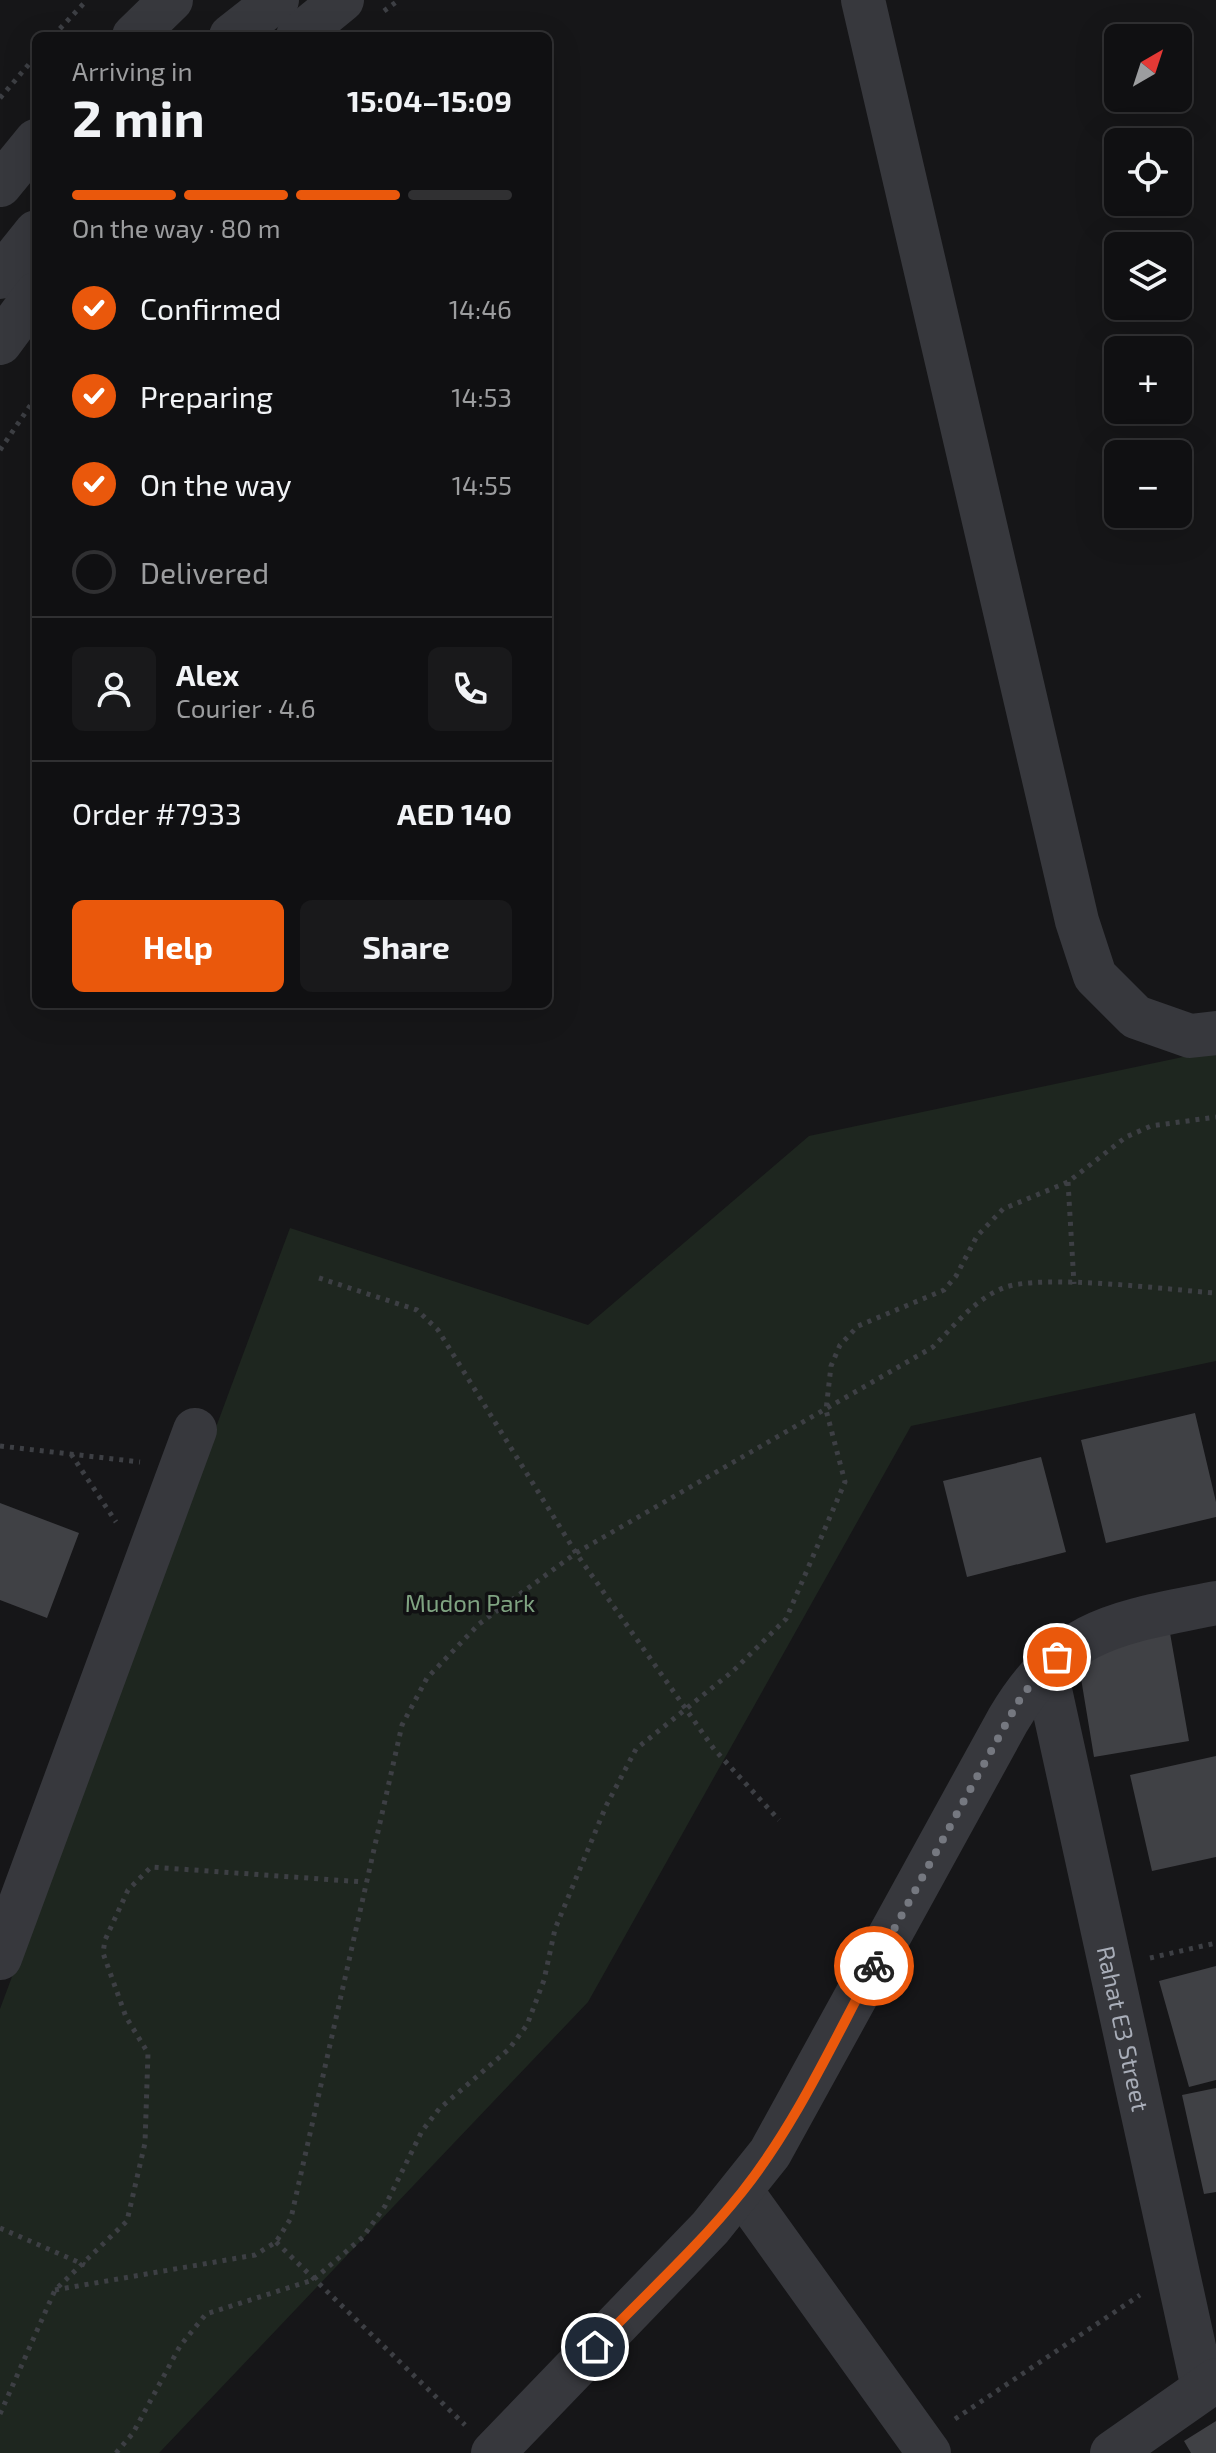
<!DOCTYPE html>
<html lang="en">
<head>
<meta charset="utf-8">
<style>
	:root { --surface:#101012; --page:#19191b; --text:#f1f3f6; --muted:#9c9d9f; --line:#303032; --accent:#ea580c }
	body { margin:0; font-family:"Exo 2",sans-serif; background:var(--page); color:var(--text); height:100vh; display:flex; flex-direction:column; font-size:30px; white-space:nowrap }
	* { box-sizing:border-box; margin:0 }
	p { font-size:26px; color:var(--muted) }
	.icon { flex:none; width:44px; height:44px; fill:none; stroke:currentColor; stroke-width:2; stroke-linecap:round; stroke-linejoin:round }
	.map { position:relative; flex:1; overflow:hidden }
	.drawer { position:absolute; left:32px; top:32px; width:520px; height:976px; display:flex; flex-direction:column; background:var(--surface); border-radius:12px; box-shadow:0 8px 32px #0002,0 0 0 2px var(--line) }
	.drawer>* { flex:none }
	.needle { width:52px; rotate:39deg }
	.buttons { position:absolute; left:1104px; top:24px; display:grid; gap:16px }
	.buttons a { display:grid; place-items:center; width:88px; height:88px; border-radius:12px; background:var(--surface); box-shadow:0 8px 32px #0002,0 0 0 2px var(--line); font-size:40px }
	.pin { position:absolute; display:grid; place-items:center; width:68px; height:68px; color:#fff; margin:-34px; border:4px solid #fff; border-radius:50%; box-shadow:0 2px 8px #0007 }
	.courier { position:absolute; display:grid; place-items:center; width:80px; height:80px; margin:-40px; border:6px solid #ea580c; border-radius:50%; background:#fff; color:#222; box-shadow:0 2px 10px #0007 }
	.head em { font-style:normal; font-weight:700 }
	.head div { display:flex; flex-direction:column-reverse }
	.head { display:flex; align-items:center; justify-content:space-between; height:136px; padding:0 40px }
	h1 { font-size:52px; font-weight:700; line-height:60px }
	.bar { display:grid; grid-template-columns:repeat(4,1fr); gap:12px 8px; align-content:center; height:96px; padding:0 40px }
	.bar i { height:10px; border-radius:6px; background:var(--line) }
	.bar .active { background:var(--accent) }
	.bar p { grid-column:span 4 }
	.line { display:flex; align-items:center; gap:20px; padding:0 40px; border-top:2px solid var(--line) }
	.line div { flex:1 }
	.round { display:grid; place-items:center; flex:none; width:84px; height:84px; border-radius:12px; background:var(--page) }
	ol { padding:0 40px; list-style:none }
	li { display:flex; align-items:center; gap:24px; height:88px }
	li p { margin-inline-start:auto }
	li .icon { padding:8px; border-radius:50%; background:var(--accent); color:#fff; stroke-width:4 }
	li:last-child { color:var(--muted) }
	li i { width:44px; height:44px; border:4px solid var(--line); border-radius:50% }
	.primary-button { display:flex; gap:16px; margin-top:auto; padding:16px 40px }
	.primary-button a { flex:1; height:92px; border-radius:12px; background:var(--accent); color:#fff; font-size:32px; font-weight:700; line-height:92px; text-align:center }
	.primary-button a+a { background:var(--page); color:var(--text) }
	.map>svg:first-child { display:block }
	.green { fill:#1e261f }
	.building { fill:#404145 }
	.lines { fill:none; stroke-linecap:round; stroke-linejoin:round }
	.path { stroke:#3d3f44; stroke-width:5; stroke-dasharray:4 6; stroke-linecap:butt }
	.minor { stroke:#37383d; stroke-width:44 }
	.done { stroke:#757880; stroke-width:8; stroke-dasharray:0 14.4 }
	.route { stroke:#ea580c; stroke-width:10 }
	.labels { text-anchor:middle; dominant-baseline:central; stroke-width:7; stroke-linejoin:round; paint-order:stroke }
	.park-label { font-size:24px; fill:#7fa381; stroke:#111113 }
	.street-label { font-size:24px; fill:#a8adb8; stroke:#111113 }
</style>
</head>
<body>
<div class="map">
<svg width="1216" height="2453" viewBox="0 0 1216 2453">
	<rect width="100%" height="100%" fill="#161618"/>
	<path class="green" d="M1216,1050V1361L911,1426L588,2002L159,2453H0V2009L290,1228L588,1325L809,1136Z"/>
	<path class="building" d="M1195,1413L1216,1502V1517L1106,1543L1081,1440Z
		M1041,1457L1066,1552L967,1577L943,1481Z
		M0,1503L79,1533L47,1618L0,1600Z
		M1170,1633L1189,1741L1094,1757L1076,1648Z
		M1216,1756V1857L1152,1871L1130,1775Z
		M1216,1966V2080L1189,2087L1159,1981Z
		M1216,2088V2192L1204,2194L1182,2095Z
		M1216,2421V2453H1191L1184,2441Z"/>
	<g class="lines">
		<path class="path" d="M384,11L399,0
			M53,36L87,0
			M0,98L36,56
			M0,450L36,397
			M1068,1182L1074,1284
			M319,1278L417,1310L438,1330L576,1553L714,1749L779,1820
			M0,1446L140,1462
			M71,1454L116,1522
			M1150,1958L1216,1943
			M0,2228L85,2265
			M276,2242L465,2425
			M55,2290L255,2255L276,2242L291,2218L402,1725L427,1678L479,1624L576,1553L933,1347C954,1326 974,1300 1003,1288C1040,1273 1170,1290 1216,1293
			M0,2414L55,2290L127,2221L145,2143L148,2053L126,2017L103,1953L105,1940L128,1890L151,1867L364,1882
			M955,2419L1140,2295
			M116,2453L133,2433L180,2346L206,2314L313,2280L363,2237L385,2206L422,2131L439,2109L509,2049L527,2025L544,1980L555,1929L606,1806L636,1749L733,1671L786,1619L845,1482L826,1410L831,1366L840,1345L858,1326L944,1290L956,1276L977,1236L1003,1209L1068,1182L1126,1137L1151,1126L1216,1117"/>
		<g class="minor">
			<path d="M863,0L1077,921L1095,976L1136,1017L1190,1036L1216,1033"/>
			<path d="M134,36L171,0"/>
			<path d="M231,36L277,0"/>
			<path d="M298,36L342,0"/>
			<path d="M0,185L36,141"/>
			<path d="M0,277L36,232"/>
			<path d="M0,343L36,294"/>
			<path id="s1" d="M1045,1667L1203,2388"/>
			<path d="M0,1958L195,1430"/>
			<path d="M742,2192L929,2453"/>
			<path d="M493,2453L710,2228L770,2153L1008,1720C1063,1627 1118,1623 1216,1603"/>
			<path d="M1112,2453L1216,2380"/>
		</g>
	</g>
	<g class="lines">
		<path class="done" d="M874,1966L1008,1720L1023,1694L1057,1657"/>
		<path class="route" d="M595,2347C644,2296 698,2247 742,2192C796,2124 833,2042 874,1966"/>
	</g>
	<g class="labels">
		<g class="park-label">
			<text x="470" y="1602">Mudon Park</text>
		</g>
		<g class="street-label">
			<text stroke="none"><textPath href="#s1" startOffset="370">Rahat E3 Street</textPath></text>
		</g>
	</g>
</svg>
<div class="buttons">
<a><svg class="needle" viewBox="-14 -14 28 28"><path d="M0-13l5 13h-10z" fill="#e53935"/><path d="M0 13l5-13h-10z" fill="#9c9d9f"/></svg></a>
<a><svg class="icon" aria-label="locate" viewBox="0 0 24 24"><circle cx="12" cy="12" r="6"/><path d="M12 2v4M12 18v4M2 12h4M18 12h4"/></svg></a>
<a><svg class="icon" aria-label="layers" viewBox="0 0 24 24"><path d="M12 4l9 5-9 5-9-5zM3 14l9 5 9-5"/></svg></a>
<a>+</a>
<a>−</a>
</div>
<div class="pin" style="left:1057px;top:1657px;background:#ea580c"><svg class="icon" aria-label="bag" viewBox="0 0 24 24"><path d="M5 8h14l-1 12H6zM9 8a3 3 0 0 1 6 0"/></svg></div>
<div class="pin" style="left:595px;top:2347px;background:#1f2937"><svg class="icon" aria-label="home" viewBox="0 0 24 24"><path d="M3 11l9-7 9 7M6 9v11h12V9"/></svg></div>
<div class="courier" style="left:874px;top:1966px"><svg class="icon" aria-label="bike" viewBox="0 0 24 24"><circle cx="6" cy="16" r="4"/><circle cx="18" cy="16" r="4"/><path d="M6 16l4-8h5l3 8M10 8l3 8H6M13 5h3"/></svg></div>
<section class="drawer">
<div class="head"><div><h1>2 min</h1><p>Arriving in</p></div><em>15:04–15:09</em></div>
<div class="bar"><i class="active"></i><i class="active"></i><i class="active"></i><i></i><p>On the way · 80 m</p></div>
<ol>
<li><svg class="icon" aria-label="check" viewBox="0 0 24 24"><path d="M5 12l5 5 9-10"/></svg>Confirmed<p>14:46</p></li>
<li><svg class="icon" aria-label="check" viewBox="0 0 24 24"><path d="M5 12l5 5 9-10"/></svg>Preparing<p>14:53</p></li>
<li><svg class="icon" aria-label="check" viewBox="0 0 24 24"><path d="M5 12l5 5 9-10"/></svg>On the way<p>14:55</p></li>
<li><i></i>Delivered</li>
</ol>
<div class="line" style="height:144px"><a class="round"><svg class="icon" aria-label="person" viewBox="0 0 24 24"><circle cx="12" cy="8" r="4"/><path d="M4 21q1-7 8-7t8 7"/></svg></a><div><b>Alex</b><p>Courier · 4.6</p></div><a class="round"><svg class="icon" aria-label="phone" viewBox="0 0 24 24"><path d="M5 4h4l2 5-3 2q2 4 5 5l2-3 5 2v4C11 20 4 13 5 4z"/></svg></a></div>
<div class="line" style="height:104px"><div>Order #7933</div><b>AED 140</b></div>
<div class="primary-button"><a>Help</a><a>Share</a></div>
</section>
</div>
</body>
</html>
